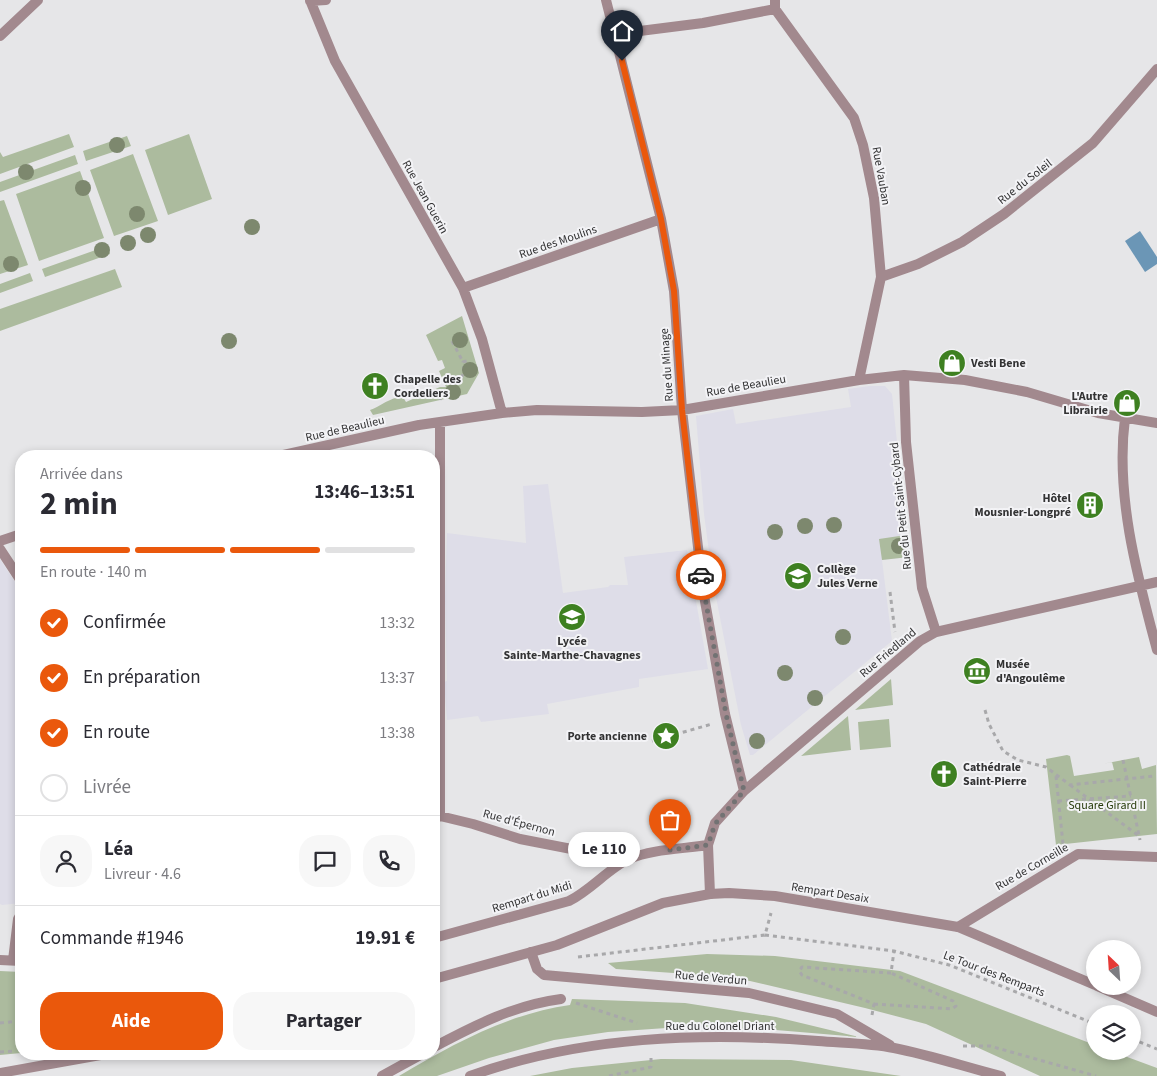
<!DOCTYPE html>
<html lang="fr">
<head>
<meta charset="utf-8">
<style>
	:root { --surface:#fff; --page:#f7f7f7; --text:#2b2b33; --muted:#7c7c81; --line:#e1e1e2; --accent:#ea580c }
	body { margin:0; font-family:"Source Sans 3",sans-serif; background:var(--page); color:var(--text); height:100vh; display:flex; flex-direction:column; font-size:19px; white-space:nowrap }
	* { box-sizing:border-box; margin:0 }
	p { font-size:16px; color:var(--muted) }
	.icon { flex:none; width:28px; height:28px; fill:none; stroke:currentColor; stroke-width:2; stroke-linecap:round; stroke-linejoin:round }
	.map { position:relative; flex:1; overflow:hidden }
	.drawer { position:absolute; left:15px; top:450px; width:425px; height:610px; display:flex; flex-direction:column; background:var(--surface); border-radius:20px; box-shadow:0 2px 8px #0003 }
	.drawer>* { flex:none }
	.needle { width:32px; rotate:335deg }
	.tools { position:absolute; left:1086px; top:940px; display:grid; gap:10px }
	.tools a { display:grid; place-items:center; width:55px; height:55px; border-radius:50%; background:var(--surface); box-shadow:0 2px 8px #0003; font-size:25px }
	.pin { position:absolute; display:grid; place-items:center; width:42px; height:42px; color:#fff; margin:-51px -21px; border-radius:50% 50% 50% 0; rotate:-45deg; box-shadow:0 0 5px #0007 }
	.pin .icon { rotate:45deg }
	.courier { position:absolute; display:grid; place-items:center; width:50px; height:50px; margin:-25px; border:4px solid #ea580c; border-radius:50%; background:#fff; color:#222; box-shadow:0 1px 6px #0007 }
	.bubble { position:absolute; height:35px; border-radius:18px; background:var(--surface); box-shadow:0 2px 8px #0003; font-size:16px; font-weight:700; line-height:35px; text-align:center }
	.headline em { font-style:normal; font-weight:700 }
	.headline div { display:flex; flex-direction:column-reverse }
	.headline { display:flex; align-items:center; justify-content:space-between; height:85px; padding:0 25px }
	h1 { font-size:32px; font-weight:700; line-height:38px }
	.bar { display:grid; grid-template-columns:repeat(4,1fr); gap:8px 5px; align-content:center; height:60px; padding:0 25px }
	.bar i { height:6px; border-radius:4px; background:var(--line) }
	.bar .selected { background:var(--accent) }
	.bar p { grid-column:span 4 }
	.line { display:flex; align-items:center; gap:12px; padding:0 25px; border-top:1px solid var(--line) }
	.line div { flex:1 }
	.round { display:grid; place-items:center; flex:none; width:52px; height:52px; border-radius:20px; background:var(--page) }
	ol { padding:0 25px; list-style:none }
	li { display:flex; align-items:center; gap:15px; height:55px }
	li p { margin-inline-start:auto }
	li .icon { padding:5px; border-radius:50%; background:var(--accent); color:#fff; stroke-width:4 }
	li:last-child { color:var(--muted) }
	li i { width:28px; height:28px; border:2px solid var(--line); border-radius:50% }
	.primary-button { display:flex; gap:10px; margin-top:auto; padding:10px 25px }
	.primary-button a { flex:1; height:58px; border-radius:20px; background:var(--accent); color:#fff; font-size:20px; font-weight:700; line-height:58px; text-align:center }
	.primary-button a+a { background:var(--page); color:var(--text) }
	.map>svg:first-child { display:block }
	.built { fill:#dedde8 }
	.green { fill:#acbb9e }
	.water { fill:#6b96b6 }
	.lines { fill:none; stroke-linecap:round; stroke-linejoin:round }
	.path { stroke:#a8a8aa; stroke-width:3; stroke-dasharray:4 4; stroke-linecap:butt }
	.pedestrian { stroke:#a2898e; stroke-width:10 }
	.minor { stroke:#a2898e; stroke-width:10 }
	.tertiary { stroke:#a2898e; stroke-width:10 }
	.tree { fill:#7d886e }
	.done { stroke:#727273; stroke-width:5; stroke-dasharray:0 9 }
	.route { stroke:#ea580c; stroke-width:6 }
	.labels { text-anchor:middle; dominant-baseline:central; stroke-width:4; stroke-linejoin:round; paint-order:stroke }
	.street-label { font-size:12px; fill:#333334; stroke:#f3f3f6 }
	.poi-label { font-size:12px; font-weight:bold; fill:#333334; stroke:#f3f3f6; text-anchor:start }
	.park-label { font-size:12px; fill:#273c0b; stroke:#f3f3f6 }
</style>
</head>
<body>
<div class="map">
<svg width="1157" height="1076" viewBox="0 0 1157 1076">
	<rect width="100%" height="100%" fill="#e6e6e8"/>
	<path class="built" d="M870,386H885L892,394L909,557L882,560L892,641L753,755H750L741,725L713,582L704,514L696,416L733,409L736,424L851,407L848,389Z
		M548,484L563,593L608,587L610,585H628L624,557L687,550L708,669L639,679V687L547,704L549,714L481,722L478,716L447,720L444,682L447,681L445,598L447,533L526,543L523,486Z
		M0,559L21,591V903L2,905L0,904Z"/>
	<path class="green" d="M69,134L74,147L0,174V152L3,157Z
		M189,134L212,199L168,215L145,150Z
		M127,136L131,146L86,161L83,151Z
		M133,154L158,221L114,236L90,170Z
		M75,155L78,164L0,192V182Z
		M80,171L104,238L39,261L16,194Z
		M4,200L28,265L0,274V201Z
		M107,246L110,254L45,277L42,269Z
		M115,269L122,287L0,331V309Z
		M30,273L33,281L0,293V284Z
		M462,316L479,373L467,394L373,415L370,410C381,406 392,396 403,397L406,402L440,387H446L439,371L445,368L442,360L438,361L426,335Z
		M906,535L909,557L882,560L879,539Z
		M891,679L893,705L855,710Z
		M848,716L851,750L801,756Z
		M889,719L891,747L860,750L858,722Z
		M1067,755L1070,756L1074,776L1114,770L1112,762L1102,764L1139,757L1142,769L1156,765L1157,834L1056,845L1046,759Z
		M707,954L775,956L900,971L1095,1045V1051H1111L1157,1068V1076H1040L926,1024L865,1008L750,981L688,974L616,969L608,963Z
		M0,971L21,972V1053L0,1055Z
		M572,999L685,1003L776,1017L859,1037L776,1030L681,1027L608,1032L554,1040L489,1058L437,1076H399C453,1044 507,1014 570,1005Z
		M661,1059L791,1060L901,1076H530L572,1068Z"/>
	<path class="water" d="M1140,231L1157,257V264L1145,272L1125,241Z"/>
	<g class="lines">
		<path class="path" d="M452,341L463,362
			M440,400L441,395C456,386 466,380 463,362L470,360
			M890,592L895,632
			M985,710L989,724L1003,751L1018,760L1046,767L1070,785L1154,776
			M652,741L712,724
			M1123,760L1140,840
			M1056,776L1063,844
			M1070,785L1139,836
			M1058,801L1131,796
			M765,935L894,951L949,965L1095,1024
			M578,957L765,935L771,913
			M576,1003L637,1023
			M874,1004L952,1009L956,1006L953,1001L891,973
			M872,1015L874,1004L802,975L799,971L802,967L891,973L894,951
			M0,1023L21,1021
			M1132,1039L1157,1049
			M963,1046H990L1096,1076
			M0,1052L16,1051
			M609,1076L651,1067V1057"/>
		<path class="pedestrian" d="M434,1047C475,1025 515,1005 561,999
			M382,1076L422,1054"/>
		<path class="minor" d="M310,0L335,61L463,288L482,339L502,413
			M606,0L661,219L674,291L682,410L703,590L725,714L744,791
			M775,0V9L854,118L863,145L874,198L881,277L859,380
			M310,1L326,0
			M616,34L703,23L775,9
			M0,36L38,0
			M881,277L918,264L962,242L1004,214L1093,143L1157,69
			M463,288L661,219
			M904,375L906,442L922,588L936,632
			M1125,418C1115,495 1137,575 1157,650
			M279,456L419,425L502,413L537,410L642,412L682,410L859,380L904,375L965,380L1027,392L1098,413L1157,423
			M0,541L21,534
			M0,549L21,581
			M440,816V423
			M435,818L440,816L473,824L520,839L628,860
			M710,894L708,845L715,823L744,791L920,641L936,632L1157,582
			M958,927L1078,854L1157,857
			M434,938L569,901C591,890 609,868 629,859C652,849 683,849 708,845
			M531,952L537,969L544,975L749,993L837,1014L890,1045
			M0,960L21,961
			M13,960L18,919L21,914
			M470,1076C582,1036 701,1032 818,1041C843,1043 870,1043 894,1048C930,1055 965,1067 1001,1076"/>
		<path class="tertiary" d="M434,979L557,945L663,903L710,894L729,893L775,896L958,927L1095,985
			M1097,986L1157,1012
			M0,1073L106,1054"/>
	</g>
	<g class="tree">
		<circle cx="117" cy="145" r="8"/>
		<circle cx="26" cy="172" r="8"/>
		<circle cx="83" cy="188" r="8"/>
		<circle cx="137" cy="214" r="8"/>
		<circle cx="252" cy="227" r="8"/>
		<circle cx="148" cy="235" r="8"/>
		<circle cx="128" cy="243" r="8"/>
		<circle cx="102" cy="250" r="8"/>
		<circle cx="11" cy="264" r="8"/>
		<circle cx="460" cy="340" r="8"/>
		<circle cx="229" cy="341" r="8"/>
		<circle cx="470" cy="370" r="8"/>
		<circle cx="453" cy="392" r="8"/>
		<circle cx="834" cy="525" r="8"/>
		<circle cx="805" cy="526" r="8"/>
		<circle cx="775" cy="532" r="8"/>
		<circle cx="899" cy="546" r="8"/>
		<circle cx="843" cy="637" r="8"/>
		<circle cx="785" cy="673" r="8"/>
		<circle cx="815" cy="698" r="8"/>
		<circle cx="757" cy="741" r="8"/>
	</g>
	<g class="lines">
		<path class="done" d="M670,850L708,845L715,824L744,791L726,714L701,575"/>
		<path class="route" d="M622,61L661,219L674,291L682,410L701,575"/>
	</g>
	<defs>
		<g id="shop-disc" transform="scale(1.4375)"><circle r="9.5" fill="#3e8021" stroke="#f3f3f6"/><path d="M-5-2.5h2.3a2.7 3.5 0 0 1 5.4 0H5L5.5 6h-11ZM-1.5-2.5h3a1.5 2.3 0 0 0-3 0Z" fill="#fff"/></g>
		<g id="church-disc" transform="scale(1.4375)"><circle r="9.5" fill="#3e8021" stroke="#f3f3f6"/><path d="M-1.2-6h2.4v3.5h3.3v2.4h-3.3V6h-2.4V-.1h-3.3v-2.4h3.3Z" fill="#fff"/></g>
		<g id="building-disc" transform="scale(1.4375)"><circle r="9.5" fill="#3e8021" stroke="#f3f3f6"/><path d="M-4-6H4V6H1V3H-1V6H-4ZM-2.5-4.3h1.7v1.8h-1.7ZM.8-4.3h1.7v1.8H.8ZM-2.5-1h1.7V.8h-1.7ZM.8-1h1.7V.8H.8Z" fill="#fff"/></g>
		<g id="school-disc" transform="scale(1.4375)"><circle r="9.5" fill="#3e8021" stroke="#f3f3f6"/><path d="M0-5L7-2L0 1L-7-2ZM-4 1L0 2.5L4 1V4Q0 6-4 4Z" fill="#fff"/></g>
		<g id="museum-disc" transform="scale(1.4375)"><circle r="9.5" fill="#3e8021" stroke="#f3f3f6"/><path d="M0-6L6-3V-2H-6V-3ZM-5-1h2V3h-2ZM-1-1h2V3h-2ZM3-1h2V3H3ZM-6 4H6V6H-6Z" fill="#fff"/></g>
		<g id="sight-disc" transform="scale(1.4375)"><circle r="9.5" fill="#3e8021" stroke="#f3f3f6"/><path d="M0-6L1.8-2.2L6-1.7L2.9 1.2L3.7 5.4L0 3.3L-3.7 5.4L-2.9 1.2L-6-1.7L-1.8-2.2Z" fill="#fff"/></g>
	</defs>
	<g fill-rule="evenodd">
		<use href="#shop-disc" x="952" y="363"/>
		<use href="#church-disc" x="375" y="386"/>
		<use href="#shop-disc" x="1127" y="403"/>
		<use href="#building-disc" x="1090" y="505"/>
		<use href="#school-disc" x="798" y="576"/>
		<use href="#school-disc" x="572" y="617"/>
		<use href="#museum-disc" x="977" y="671"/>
		<use href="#sight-disc" x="666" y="736"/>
		<use href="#church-disc" x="944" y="774"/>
	</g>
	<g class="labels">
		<g class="street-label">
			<text transform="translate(881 176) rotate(80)">Rue Vauban</text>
			<text transform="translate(1025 182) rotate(-38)">Rue du Soleil</text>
			<text transform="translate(425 197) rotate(61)">Rue Jean Guerin</text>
			<text transform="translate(558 242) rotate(-19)">Rue des Moulins</text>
			<text transform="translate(667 365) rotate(-94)">Rue du Minage</text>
			<text transform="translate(746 386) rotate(-10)">Rue de Beaulieu</text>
			<text transform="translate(345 429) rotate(-13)">Rue de Beaulieu</text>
			<text transform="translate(901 506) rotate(-96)">Rue du Petit Saint-Cybard</text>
			<text transform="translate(888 653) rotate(-40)">Rue Friedland</text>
			<text transform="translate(519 823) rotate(15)">Rue d'Épernon</text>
			<text transform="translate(1032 867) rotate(-30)">Rue de Corneille</text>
			<text transform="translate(830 893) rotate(9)">Rempart Desaix</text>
			<text transform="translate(532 897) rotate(-17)">Rempart du Midi</text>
			<text transform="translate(994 974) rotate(21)">Le Tour des Remparts</text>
			<text transform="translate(711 978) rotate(5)">Rue de Verdun</text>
			<text x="720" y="1026">Rue du Colonel Driant</text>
		</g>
		<g class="poi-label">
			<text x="971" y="363">Vesti Bene</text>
			<text x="394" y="379">Chapelle des<tspan x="394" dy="14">Cordeliers</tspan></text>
			<text x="1108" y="396" text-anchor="end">L'Autre<tspan x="1108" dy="14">Librairie</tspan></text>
			<text x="1071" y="498" text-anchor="end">Hôtel<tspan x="1071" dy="14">Mousnier-Longpré</tspan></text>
			<text x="817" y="569">Collège<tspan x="817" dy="14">Jules Verne</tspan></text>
			<text x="572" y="641" text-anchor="middle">Lycée<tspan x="572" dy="14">Sainte-Marthe-Chavagnes</tspan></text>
			<text x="996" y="664">Musée<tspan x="996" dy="14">d'Angoulême</tspan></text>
			<text x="647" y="736" text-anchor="end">Porte ancienne</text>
			<text x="963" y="767">Cathédrale<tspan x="963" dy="14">Saint-Pierre</tspan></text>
		</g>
		<g class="park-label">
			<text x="1107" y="805">Square Girard II</text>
		</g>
	</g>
</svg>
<div class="tools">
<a><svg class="needle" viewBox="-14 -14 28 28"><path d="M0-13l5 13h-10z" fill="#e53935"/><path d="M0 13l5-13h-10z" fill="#7c7c81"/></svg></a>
<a><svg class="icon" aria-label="layers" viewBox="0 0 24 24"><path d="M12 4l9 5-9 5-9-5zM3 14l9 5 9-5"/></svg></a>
</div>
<div class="pin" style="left:670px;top:850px;background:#ea580c"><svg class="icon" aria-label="bag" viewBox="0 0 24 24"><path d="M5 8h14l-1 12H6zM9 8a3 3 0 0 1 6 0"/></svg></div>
<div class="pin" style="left:622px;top:61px;background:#1f2937"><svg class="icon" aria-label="home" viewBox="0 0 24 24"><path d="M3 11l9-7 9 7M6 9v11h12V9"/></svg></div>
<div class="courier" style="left:701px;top:575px"><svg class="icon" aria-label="car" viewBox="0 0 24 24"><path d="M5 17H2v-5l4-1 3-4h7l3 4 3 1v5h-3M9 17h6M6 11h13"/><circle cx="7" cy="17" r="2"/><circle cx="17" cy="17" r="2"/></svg></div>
<div class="bubble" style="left:568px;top:832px;width:72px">Le 110</div>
<section class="drawer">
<div class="headline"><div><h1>2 min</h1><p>Arrivée dans</p></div><em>13:46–13:51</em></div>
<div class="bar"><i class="selected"></i><i class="selected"></i><i class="selected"></i><i></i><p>En route · 140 m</p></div>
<ol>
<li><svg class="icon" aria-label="check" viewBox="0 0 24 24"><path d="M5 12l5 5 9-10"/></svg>Confirmée<p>13:32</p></li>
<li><svg class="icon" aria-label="check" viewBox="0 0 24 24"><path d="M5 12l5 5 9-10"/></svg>En préparation<p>13:37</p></li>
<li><svg class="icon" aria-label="check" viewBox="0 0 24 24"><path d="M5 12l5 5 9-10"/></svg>En route<p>13:38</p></li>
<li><i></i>Livrée</li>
</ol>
<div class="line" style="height:90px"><a class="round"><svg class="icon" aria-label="person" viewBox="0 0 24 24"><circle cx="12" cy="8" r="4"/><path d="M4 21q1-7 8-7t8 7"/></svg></a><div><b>Léa</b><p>Livreur · 4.6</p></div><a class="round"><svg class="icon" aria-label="chat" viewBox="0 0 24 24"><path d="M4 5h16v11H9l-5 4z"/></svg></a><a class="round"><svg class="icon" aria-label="phone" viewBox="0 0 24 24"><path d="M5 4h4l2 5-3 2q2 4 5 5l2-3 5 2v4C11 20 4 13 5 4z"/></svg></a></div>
<div class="line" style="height:65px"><div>Commande #1946</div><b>19.91 €</b></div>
<div class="primary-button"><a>Aide</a><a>Partager</a></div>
</section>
</div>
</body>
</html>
